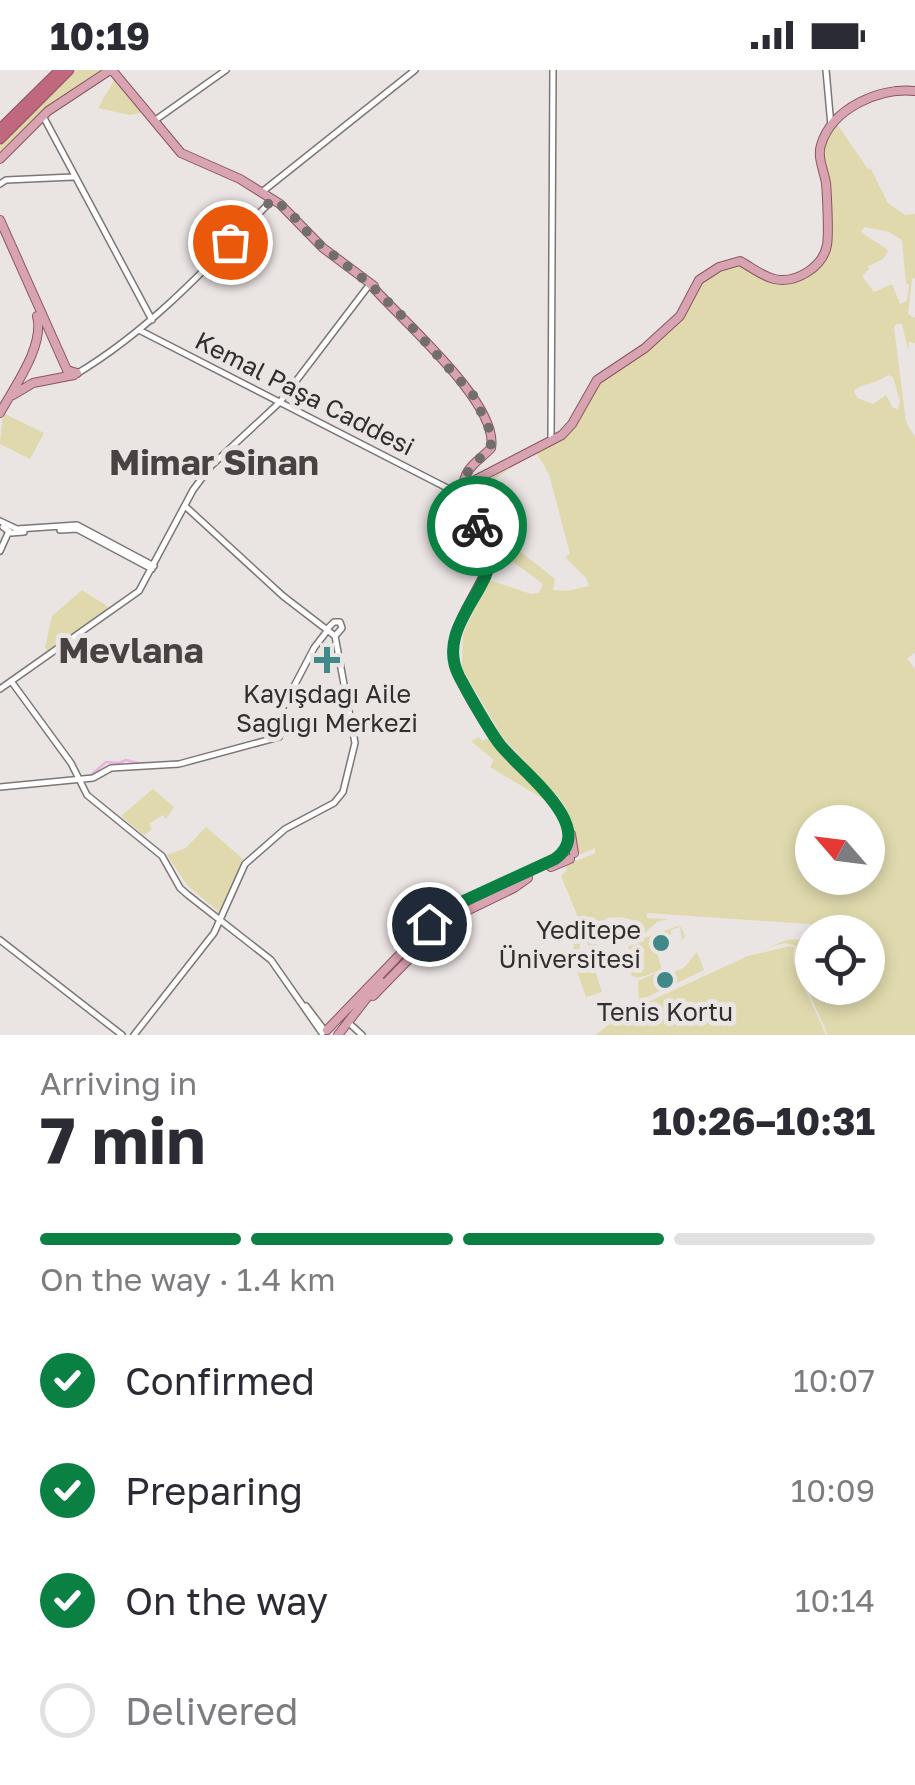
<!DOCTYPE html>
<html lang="en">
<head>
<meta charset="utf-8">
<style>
	:root { --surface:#fff; --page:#f7f7f7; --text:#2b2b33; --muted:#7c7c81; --line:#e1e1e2; --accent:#0b8043 }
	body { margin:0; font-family:"Golos Text",sans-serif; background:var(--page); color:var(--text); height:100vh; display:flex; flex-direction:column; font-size:38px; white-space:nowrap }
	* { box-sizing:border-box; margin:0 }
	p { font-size:32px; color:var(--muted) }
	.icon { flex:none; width:55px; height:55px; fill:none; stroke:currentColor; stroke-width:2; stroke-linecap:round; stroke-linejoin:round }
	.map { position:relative; height:965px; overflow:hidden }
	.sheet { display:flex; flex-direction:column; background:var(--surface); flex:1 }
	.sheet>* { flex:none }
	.needle { width:65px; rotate:298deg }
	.controls { position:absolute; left:795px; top:735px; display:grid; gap:20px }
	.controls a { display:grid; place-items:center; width:90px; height:90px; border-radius:50%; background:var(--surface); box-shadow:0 5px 15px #0003; font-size:50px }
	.pin { position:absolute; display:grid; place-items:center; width:85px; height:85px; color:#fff; margin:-42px; border:5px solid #fff; border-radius:50%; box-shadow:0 2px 10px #0007 }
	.courier { position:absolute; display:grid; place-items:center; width:100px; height:100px; margin:-50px; border:8px solid #0b8043; border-radius:50%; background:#fff; color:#222; box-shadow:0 2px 12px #0007 }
	.head em { font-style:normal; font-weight:700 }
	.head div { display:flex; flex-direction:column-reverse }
	.head { display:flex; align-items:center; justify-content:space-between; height:170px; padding:0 40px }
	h1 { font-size:65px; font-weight:700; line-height:75px }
	.bar { display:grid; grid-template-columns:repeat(4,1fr); gap:15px 10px; align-content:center; height:120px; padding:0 40px }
	.bar i { height:12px; border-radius:8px; background:var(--line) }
	.bar .active { background:var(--accent) }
	.bar p { grid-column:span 4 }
	ol { padding:0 40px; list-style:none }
	li { display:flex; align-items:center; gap:30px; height:110px }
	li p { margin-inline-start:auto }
	li .icon { padding:10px; border-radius:50%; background:var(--accent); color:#fff; stroke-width:4 }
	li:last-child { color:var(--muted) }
	li i { width:55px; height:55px; border:5px solid var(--line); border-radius:50% }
	.status { display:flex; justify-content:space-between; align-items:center; height:70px; padding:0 50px; background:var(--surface); direction:ltr }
	.status svg { height:28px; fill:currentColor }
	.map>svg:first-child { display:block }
	.green { fill:#dfd9ad; fill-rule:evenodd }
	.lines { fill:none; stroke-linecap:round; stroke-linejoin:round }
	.stream { stroke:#ebb3e0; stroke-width:2.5 }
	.minor-casing { stroke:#7c7776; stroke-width:8 }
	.major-casing { stroke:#8e5462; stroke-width:10 }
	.highway-casing { stroke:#8e5462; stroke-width:11 }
	.minor { stroke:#fff; stroke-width:5 }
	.major { stroke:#d9a4b2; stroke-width:8 }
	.highway { stroke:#c0687e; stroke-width:9 }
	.done { stroke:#726e6d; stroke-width:10; stroke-dasharray:0 18 }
	.route { stroke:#0b8043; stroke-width:12 }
	.poi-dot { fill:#418989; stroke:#eae4e3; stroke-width:4 }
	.labels { text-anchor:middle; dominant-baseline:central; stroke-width:10; stroke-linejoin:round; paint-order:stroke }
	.street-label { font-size:25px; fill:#312f2e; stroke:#eae4e3 }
	.poi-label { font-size:25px; fill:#312f2e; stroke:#eae4e3 }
	.district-label { font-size:35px; font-weight:bold; fill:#484342; stroke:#eae4e3 }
</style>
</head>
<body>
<div class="status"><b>10:19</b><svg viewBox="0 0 49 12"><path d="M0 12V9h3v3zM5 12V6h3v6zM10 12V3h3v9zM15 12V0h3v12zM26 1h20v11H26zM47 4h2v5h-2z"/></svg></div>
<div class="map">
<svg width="915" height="965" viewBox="0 0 915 965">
	<rect width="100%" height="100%" fill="#eae4e3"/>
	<path class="green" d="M77,0H101L53,33L0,84V74Z
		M116,7L145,42L130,45L98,38Z
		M837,54L868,99H871L888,133L905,145L915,144V208L912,209L908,244L915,248V273L909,272L908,280L902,254H896L894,257L906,352L915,367V582L907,589L915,599V965H828L795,892L796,876L785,873L769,877L787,870L812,869V918H868V862H835L837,856L647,843V848L668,849L657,852L644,864C634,846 625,846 607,848L595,863L597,878L589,877L586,870L591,861L582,857L561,806L567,800L565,796L595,783V778L581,784L577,782L568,742L561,730L503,668L462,598L463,564L489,510L531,524L539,523L543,514L498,481L476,428L480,415L525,388L482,418V424L502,467L555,509L553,520L568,521L589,516L586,508L565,487L570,484L549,404L536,382L563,367L599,311L660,268L686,245L700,211L729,196L740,194L767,209L802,208L828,181L822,79ZM865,157L889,162L902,170L906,214H909L907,231L900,234L892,214L874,222L862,206L869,199L868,196L883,189L888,181C881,173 869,170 861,161ZM888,305L893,307L900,331L898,339L893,338L886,325L873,334L857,328L854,320C864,313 874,315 888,305ZM812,752H868V808H812Z
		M3,343L44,363L30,389L0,374Z
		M82,520L110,538L48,582L45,577L52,546Z
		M493,666L546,722L550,733L490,697L494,690L471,671L479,667L482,671Z
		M153,719L174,737L166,749L163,745L149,754L152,759L144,765L121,746Z
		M206,757L243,789L219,842L187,815L167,785L186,778Z
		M678,856L681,857L685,866L682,871L680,857L671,860V864L661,870L656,865L648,874L657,882L662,900L638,908L632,906L628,896V877L644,871V868Z
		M573,858L580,874L579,883L590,885L602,922L586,927L574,892Z
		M790,876L794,877L793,892L826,965H595L605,958L615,943L650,931L748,886Z
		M697,882L704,900L639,931L638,911L656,903L665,906L685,897Z"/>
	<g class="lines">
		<path class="stream" d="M91,705L106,692L119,693L126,690L141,694"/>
		<g class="minor-casing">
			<path id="minor" d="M826,0L831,56
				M43,46L152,250
				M154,51L226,0
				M0,114L6,110L73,107
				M262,122L415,0
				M139,260L453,421
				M78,303C154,257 212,192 273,129
				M551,369L553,0
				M185,436L283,526L335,566
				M0,451L17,459L77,455L154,496
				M3,457L11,463L24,462
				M60,460L77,459L152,499
				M0,481L9,461
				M328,558L334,552H340L342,558L335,566
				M11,611L71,693L87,725L162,786L180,818L188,825L271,890L322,963
				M0,619L139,521L193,420L211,396L280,332L370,214
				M279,666L283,660L277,654L280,643L314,578L327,561
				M0,717L93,708L111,698L179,694L279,667
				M0,870L122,965
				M306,936L325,961
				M349,953L362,965
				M134,965L214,863L245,794L285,759L334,733L343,722L355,673L335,566"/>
		</g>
		<g class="major-casing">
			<path id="major" d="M112,0L181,83L240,109L280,134L323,178L374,216
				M0,89L48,41L110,0
				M0,150L67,300L77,303
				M13,325L33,313L74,305
				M0,343C14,317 45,276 37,246
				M468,416L482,454
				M454,421L562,365L572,354L597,310L645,278L680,246L699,210L719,197L740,191C751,197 762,206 774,209C796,214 823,197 827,175C829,164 827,125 826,113C824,101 817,87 821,75C832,38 880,17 915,21
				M571,764L574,783
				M551,797L570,789
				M373,926L446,851L514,818L528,808
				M327,960L433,850L455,835L555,789C601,756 515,697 498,673C484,651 465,624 456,599C441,560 484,521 491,484C486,458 451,429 468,401C474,392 484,386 491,378C500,333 399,248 370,214
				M338,965L380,911"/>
		</g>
		<g class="highway-casing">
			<path id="highway" d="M0,59L60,0
				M0,69L69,0"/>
		</g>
		<use href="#minor" class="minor"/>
		<use href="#major" class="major"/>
		<use href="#highway" class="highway"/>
	</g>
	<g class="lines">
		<path class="done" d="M230,172L273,129L289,141L314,170L370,214L402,246L473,325L493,367C490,381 484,384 474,394C455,413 468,436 477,456"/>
		<path class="route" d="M429,854L455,835L555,789C601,756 515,697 498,672C484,652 471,628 459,606C435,559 491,522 491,483C491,474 482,464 477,456"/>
	</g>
	<g class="poi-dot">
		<path d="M322 575h10v10h10v10h-10v10h-10v-10h-10v-10h10z"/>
		<circle cx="661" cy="873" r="10"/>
		<circle cx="665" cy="910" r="10"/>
	</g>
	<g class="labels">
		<g class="street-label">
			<text transform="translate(305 323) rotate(27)">Kemal Paşa Caddesi</text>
		</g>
		<g class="poi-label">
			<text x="327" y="623">Kayışdağı Aile<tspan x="327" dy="29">Sağlığı Merkezi</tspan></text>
			<text x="641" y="859" text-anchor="end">Yeditepe<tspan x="641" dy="29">Üniversitesi</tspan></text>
			<text x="665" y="941">Tenis Kortu</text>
		</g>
		<g class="district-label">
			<text x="214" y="392">Mimar Sinan</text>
			<text x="131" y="580">Mevlana</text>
		</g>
	</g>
</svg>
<div class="controls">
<a><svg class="needle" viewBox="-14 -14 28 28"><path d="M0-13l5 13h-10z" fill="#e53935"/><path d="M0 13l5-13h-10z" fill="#7c7c81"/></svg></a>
<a><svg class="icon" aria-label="locate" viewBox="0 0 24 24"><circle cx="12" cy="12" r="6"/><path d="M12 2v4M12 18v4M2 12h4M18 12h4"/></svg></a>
</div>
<div class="pin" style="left:230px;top:172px;background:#ea580c"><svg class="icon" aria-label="bag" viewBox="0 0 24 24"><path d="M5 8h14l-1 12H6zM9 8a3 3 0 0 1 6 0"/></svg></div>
<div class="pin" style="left:429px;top:854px;background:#1f2937"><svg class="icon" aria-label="home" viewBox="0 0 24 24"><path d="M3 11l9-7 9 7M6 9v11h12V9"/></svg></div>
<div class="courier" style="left:477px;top:456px"><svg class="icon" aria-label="bike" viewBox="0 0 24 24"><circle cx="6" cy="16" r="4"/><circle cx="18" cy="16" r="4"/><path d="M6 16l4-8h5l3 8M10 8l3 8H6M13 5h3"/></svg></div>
</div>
<section class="sheet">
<div class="head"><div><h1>7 min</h1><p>Arriving in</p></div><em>10:26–10:31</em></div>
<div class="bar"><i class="active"></i><i class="active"></i><i class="active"></i><i></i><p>On the way · 1.4 km</p></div>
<ol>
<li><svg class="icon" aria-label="check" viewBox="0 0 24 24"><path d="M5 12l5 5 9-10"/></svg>Confirmed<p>10:07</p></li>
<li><svg class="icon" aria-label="check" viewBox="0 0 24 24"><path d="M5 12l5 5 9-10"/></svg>Preparing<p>10:09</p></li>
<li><svg class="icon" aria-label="check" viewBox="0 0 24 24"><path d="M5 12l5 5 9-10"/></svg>On the way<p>10:14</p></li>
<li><i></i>Delivered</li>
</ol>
</section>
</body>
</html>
